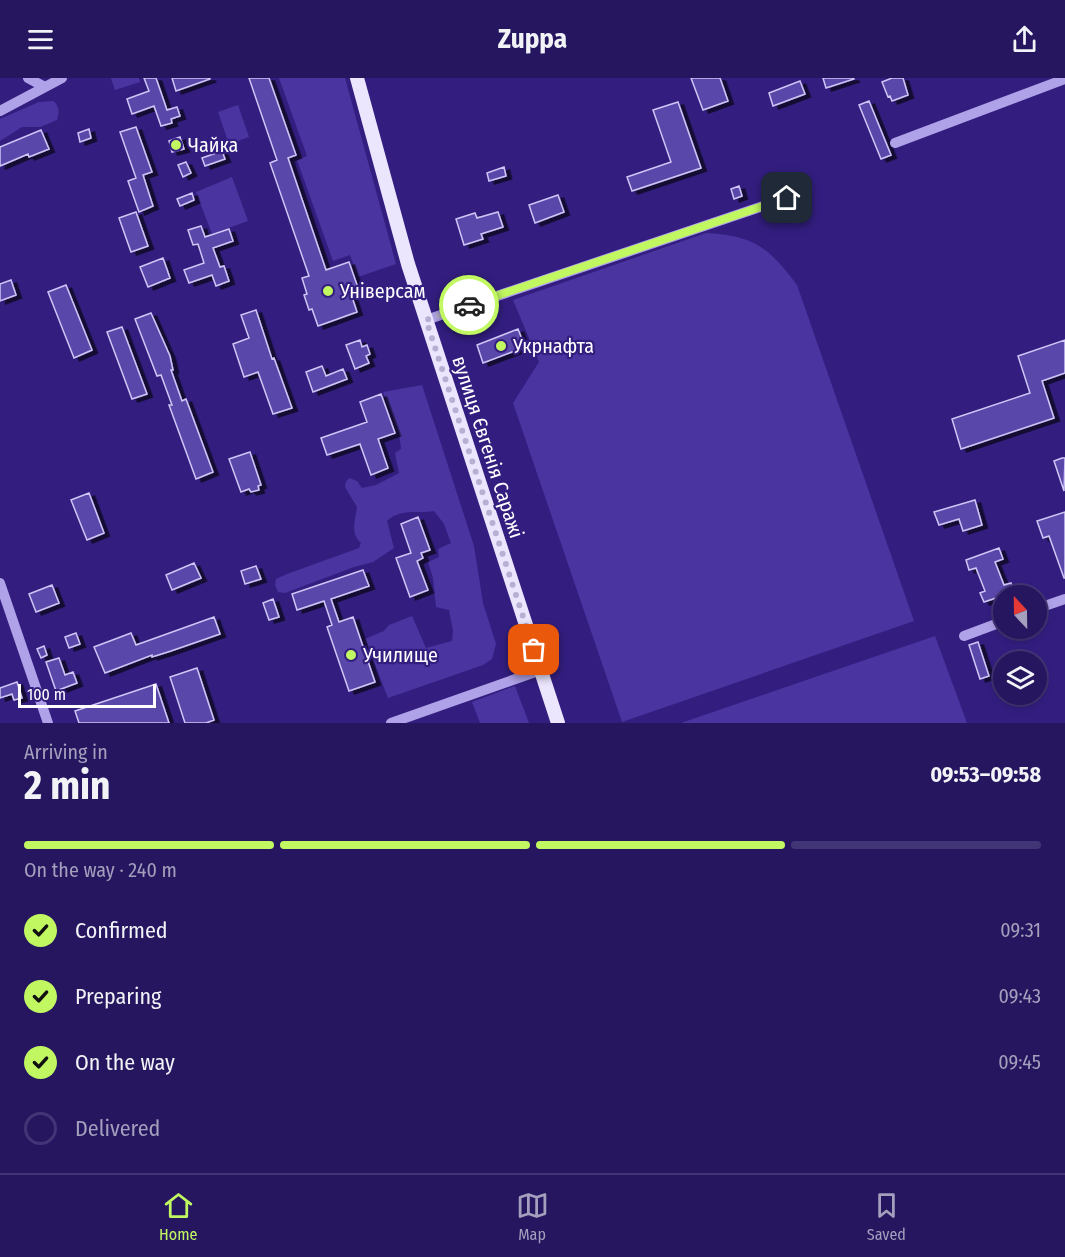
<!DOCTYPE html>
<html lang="en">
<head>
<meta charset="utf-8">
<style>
	:root { --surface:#261660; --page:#322369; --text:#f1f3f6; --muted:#a49fbd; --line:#423575; --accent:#c1f861 }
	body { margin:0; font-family:"Fira Sans Condensed",sans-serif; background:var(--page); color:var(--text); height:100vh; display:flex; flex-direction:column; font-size:22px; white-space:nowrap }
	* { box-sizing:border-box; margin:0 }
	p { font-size:20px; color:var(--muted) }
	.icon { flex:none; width:33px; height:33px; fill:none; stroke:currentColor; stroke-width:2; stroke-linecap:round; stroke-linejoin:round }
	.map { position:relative; height:645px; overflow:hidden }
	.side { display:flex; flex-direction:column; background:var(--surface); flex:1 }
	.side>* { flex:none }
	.needle { width:39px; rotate:338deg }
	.controls { position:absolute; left:993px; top:507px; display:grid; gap:12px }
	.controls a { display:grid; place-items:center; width:54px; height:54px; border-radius:50%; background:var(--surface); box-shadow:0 3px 9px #0003,0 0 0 2px var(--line); font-size:30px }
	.scale { position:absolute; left:18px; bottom:15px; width:138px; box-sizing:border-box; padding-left:6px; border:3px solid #fff; border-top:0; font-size:16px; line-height:21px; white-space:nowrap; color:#fff; -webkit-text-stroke:4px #331e80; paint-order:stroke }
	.pin { position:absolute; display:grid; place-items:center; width:51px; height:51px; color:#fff; margin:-26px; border-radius:12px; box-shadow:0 3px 9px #0006 }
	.courier { position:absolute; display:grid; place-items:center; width:60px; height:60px; margin:-30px; border:4px solid #c1f861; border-radius:50%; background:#fff; color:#222; box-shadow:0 2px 8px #0007 }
	.overview em { font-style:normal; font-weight:700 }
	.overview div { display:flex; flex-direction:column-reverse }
	.overview { display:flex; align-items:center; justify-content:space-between; height:102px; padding:0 24px }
	h1 { font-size:39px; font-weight:700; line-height:45px }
	.bar { display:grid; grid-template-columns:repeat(4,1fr); gap:9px 6px; align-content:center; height:72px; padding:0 24px }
	.bar i { height:8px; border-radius:4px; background:var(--line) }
	.bar .selected { background:var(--accent) }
	.bar p { grid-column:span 4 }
	ol { padding:0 24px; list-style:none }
	li { display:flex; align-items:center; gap:18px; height:66px }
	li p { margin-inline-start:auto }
	li .icon { padding:6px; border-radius:50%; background:var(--accent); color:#111; stroke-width:4 }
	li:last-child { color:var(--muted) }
	li i { width:33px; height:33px; border:3px solid var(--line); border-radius:50% }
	header { display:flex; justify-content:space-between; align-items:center; height:78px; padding:0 24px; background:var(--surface); font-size:27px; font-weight:700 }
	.tabs { display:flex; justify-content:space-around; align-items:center; height:84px; border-top:2px solid var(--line); background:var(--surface); font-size:16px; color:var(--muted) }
	.tabs a { display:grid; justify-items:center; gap:3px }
	.tabs .selected { color:var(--accent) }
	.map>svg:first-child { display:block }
	.green { fill:#4a34a0 }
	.building { fill:#5a46aa; stroke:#d0c6f6; stroke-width:1.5; filter:url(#shadow) }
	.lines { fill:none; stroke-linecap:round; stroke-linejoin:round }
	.minor { stroke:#b0a2e8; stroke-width:10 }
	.major { stroke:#ece5fe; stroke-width:14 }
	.done { stroke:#b8b0d3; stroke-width:6; stroke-dasharray:0 10.8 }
	.route { stroke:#c1f861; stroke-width:8 }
	.poi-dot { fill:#c1f861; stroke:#331e80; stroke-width:2 }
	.labels { text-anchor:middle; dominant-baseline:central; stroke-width:4.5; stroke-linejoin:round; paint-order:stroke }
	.poi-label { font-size:20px; fill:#fff; stroke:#331e80; text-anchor:start }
	.street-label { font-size:20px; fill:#fff; stroke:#331e80 }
</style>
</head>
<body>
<header><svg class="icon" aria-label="menu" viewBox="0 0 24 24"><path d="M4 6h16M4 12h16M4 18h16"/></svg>Zuppa<svg class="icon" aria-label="share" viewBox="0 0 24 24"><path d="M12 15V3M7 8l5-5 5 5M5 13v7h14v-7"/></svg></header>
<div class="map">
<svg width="1065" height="645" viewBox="0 0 1065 645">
	<defs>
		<filter id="shadow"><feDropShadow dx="5.5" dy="3" stdDeviation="0" flood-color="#0009"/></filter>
	</defs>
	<rect width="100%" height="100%" fill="#331e80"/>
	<path class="green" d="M111,0H139L140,4L115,12Z
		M279,0H345L396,186L358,199L350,177L333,183L297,82L307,78Z
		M53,23C60,28 59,35 57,42L40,49H22L0,63V41L39,24Z
		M238,27L249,59L229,66L218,34Z
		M232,99L248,143L212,156L196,114Z
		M706,155C755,158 768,169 797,207L914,543L622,644L513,325L539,284L513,222Z
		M422,307L474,468L483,525L496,566L492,581L483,587L388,620L365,561L384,553L389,547L412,538L426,570L452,563L453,553L449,532L436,529L433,500L428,484L439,479L438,471L451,465L444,446L434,433C418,436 400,430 387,443L394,470L373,484L354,489L285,515L278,514L275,507L276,501L287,496L359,470L361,465C350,455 355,443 357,429L345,409L346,404L349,400L357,403L362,410L376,407L399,395L395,375L401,371L399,355L383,314Z
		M935,558L967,645H681Z
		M515,608L529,645H480L472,624Z"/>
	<path class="building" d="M144,0H156L167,32L177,29L180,38L171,41L172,45L161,48L154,28L132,36L127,21L149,13Z
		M172,0H210V1L176,13Z
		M249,0H269L296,77L288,80L326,192L349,184L357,207L349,210L357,234L318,248L312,231L309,232L304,217L307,216L302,200L309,198L270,85L277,82Z
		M691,0H720L728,23L703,32Z
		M823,0H853L854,1L826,10Z
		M892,0H903L908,17L892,23L890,18L888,19L882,4Z
		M800,3L805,16L773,28L769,15Z
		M869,23L891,77L881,81L859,27Z
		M678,24L701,90L632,113L627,99L671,84L653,32Z
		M136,49L152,94L143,97L153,128L139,134L128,103L136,100L120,54Z
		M89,51L91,60L80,64L78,55Z
		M41,52L49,71L29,79L28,76L0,88V69Z
		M180,59L184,71L172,74L169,63Z
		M222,73L225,81L205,88L202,80Z
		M186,84L191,95L183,99L178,87Z
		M504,89L506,98L489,103L487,95Z
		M739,108L742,118L734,121L731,111Z
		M192,115L194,122L180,128L177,121Z
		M558,117L564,134L535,145L529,127Z
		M136,134L148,168L131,174L119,140Z
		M498,134L503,149L481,156L483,161L464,167L456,141L475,135L477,140Z
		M201,148L205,159L229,151L233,163L213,170L220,189L224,188L229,203L216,208L212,197L189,205L184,192L204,185L198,166L193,167L188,152Z
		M163,180L170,200L148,209L140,189Z
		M11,202L16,217L0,223V206Z
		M66,207L92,272L74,280L48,214Z
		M256,232L272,281L274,280L292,330L273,336L258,294L244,299L233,266L249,260L241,237Z
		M151,235L170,278L173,292H171L182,323L186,321L213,394L196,401L169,327H172L161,297L157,298L135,241Z
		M122,249L147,316L132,321L107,254Z
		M518,251L525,269L483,285L477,267Z
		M360,262L362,269L367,267L370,276L366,278L369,285L355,291L346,267Z
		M1065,262V295L1042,303L1054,340L961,371L952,341L1030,315L1018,278Z
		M322,288L326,298L343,291L347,301L313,314L306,294Z
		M381,316L395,355L378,361L388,390L371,397L360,366L327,377L321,360L367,344L360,324Z
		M250,374L261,407L258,408L259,412L251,414L249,411L241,414L229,381Z
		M1062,380H1065L1064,413L1054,383Z
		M89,415L104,455L87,462L71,422Z
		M975,422L982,447L963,453L959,441L939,447L934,434Z
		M1065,434V500H1064L1049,458L1043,460L1037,443Z
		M418,439L430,472L421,475L423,480L417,483L428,512L410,519L396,480L411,475L401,446Z
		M999,470L1003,481L995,484L1004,507L1011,505L1014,514L984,524L980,515L985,513L976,490L969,492L966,482Z
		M194,485L201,500L172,512L166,497Z
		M256,488L261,501L245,506L241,493Z
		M363,492L369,508L331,521L339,544L353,539L375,604L349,613L327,549L332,547L324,523L297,532L292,516Z
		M52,507L59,525L36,534L29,516Z
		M273,521L279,539L269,542L263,525Z
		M214,539L220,556L171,573L152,579V577L105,595L94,569L131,555L136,567Z
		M76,555L80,566L69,570L65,559Z
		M978,564L989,598L980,601L969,567Z
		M44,568L47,577L41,580L37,571Z
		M59,580L65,597L73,594L77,605L56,613L46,584Z
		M197,590L214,642L206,645H185L170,599Z
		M17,604L22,620L14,622L12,616L0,620V610Z
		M156,606L169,645H79L75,633Z"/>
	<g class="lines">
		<path class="minor" d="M28,0L45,9
			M0,33L62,0
			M895,65L1065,1
			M426,242L787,120
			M0,505L48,645
			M1036,531L1065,521
			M964,558L1004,543
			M391,645L541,592"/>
		<path class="major" d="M357,0L408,186L558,645"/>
	</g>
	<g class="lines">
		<path class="done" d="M469,227L426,242L534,572"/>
		<path class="route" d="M469,227L787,120"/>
	</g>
	<g class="poi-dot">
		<circle cx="176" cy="67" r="6"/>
		<circle cx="328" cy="213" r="6"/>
		<circle cx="501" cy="268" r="6"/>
		<circle cx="351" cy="577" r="6"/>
	</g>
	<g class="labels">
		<g class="poi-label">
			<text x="188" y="67">Чайка</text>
			<text x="340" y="213">Універсам</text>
			<text x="513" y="268">Укрнафта</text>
			<text x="363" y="577">Училище</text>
		</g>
		<g class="street-label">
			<text transform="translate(488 369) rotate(72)">вулиця Євгенія Саражі</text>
		</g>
	</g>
</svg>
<div class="controls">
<a><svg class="needle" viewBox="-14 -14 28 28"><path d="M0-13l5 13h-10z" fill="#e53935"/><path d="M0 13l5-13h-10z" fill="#a49fbd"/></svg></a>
<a><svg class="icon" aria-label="layers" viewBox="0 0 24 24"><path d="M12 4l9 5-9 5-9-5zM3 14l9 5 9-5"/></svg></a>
</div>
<div class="scale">100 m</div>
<div class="pin" style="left:534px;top:572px;background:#ea580c"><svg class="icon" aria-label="bag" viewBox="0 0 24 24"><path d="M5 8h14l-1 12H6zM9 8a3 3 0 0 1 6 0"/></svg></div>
<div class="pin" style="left:787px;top:120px;background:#1f2937"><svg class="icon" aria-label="home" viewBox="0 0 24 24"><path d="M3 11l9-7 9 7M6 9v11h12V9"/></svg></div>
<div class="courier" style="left:469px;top:227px"><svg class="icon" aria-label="car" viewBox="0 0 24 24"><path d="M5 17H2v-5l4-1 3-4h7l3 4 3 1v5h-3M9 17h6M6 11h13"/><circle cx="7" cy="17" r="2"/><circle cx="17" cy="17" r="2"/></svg></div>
</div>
<section class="side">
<div class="overview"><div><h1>2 min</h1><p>Arriving in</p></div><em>09:53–09:58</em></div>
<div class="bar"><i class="selected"></i><i class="selected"></i><i class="selected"></i><i></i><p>On the way · 240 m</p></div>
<ol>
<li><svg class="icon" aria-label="check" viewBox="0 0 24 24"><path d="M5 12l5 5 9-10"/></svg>Confirmed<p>09:31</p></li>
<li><svg class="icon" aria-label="check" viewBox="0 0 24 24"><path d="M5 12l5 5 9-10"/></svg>Preparing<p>09:43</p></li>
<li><svg class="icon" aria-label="check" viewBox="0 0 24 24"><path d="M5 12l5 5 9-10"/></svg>On the way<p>09:45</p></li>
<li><i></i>Delivered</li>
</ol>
</section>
<nav class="tabs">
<a class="selected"><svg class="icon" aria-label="home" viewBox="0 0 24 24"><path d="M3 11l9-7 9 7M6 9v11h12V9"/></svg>Home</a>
<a><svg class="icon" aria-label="map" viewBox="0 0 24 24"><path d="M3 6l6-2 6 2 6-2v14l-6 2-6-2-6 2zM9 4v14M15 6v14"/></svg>Map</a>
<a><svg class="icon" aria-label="saved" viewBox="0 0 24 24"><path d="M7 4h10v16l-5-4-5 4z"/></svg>Saved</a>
</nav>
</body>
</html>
